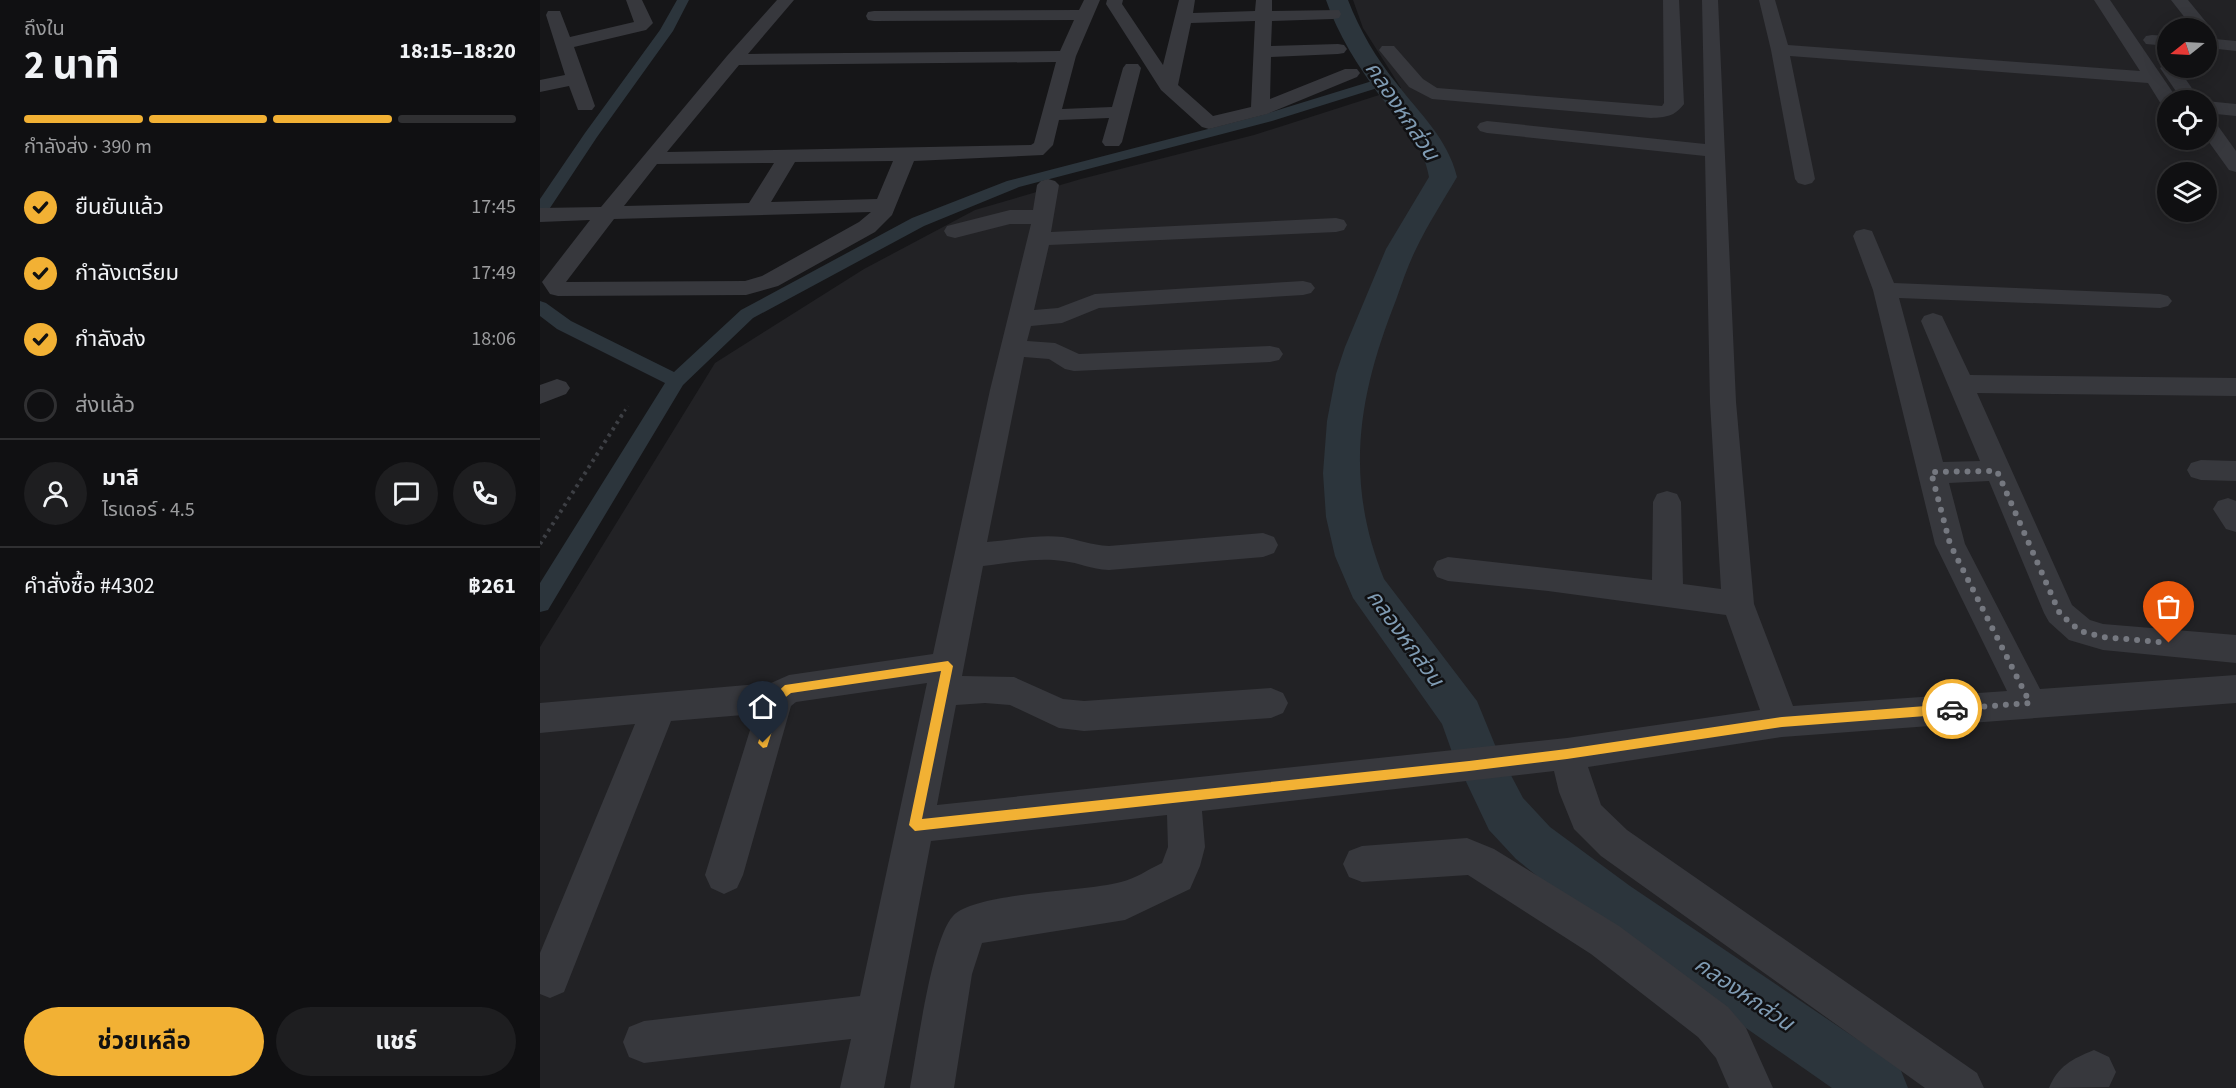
<!DOCTYPE html>
<html lang="th">
<head>
<meta charset="utf-8">
<style>
	:root { --surface:#101012; --page:#1e1e20; --text:#f1f3f6; --muted:#9c9d9f; --line:#303032; --accent:#f2b134 }
	body { margin:0; font-family:"Source Sans 3","Noto Sans Thai",sans-serif; background:var(--page); color:var(--text); height:100vh; display:flex; flex-direction:column; font-size:22px; white-space:nowrap }
	* { box-sizing:border-box; margin:0 }
	p { font-size:20px; color:var(--muted) }
	.icon { flex:none; width:33px; height:33px; fill:none; stroke:currentColor; stroke-width:2; stroke-linecap:round; stroke-linejoin:round }
	.map { position:relative; flex:1; overflow:hidden }
	.details { display:flex; flex-direction:column; background:var(--surface); width:540px }
	.details>* { flex:none }
	.needle { width:39px; rotate:252deg }
	.fabs { position:absolute; left:1617px; top:18px; display:grid; gap:12px }
	.fabs a { display:grid; place-items:center; width:60px; height:60px; border-radius:50%; background:var(--surface); box-shadow:0 3px 15px #0003,0 0 0 2px var(--line); font-size:30px }
	.pin { position:absolute; display:grid; place-items:center; width:51px; height:51px; color:#fff; margin:-62px -26px; border-radius:50% 50% 50% 0; rotate:-45deg; box-shadow:0 0 6px #0007 }
	.pin .icon { rotate:45deg }
	.courier { position:absolute; display:grid; place-items:center; width:60px; height:60px; margin:-30px; border:4px solid #f2b134; border-radius:50%; background:#fff; color:#222; box-shadow:0 2px 8px #0007 }
	.summary em { font-style:normal; font-weight:700 }
	.summary div { display:flex; flex-direction:column-reverse }
	.summary { display:flex; align-items:center; justify-content:space-between; height:102px; padding:0 24px }
	h1 { font-size:39px; font-weight:700; line-height:45px }
	.bar { display:grid; grid-template-columns:repeat(4,1fr); gap:9px 6px; align-content:center; height:72px; padding:0 24px }
	.bar i { height:8px; border-radius:4px; background:var(--line) }
	.bar .active { background:var(--accent) }
	.bar p { grid-column:span 4 }
	.line { display:flex; align-items:center; gap:15px; padding:0 24px; border-top:2px solid var(--line) }
	.line div { flex:1 }
	.round { display:grid; place-items:center; flex:none; width:63px; height:63px; border-radius:32px; background:var(--page) }
	ol { padding:0 24px; list-style:none }
	li { display:flex; align-items:center; gap:18px; height:66px }
	li p { margin-inline-start:auto }
	li .icon { padding:6px; border-radius:50%; background:var(--accent); color:#111; stroke-width:4 }
	li:last-child { color:var(--muted) }
	li i { width:33px; height:33px; border:3px solid var(--line); border-radius:50% }
	.primary-button { display:flex; gap:12px; margin-top:auto; padding:12px 24px }
	.primary-button a { flex:1; height:69px; border-radius:36px; background:var(--accent); color:#111; font-size:24px; font-weight:700; line-height:69px; text-align:center }
	.primary-button a+a { background:var(--page); color:var(--text) }
	main { display:flex; flex:1; min-height:0 }
	.map>svg:first-child { display:block }
	.built { fill:#222225; fill-rule:evenodd }
	.lines { fill:none; stroke-linecap:round; stroke-linejoin:round }
	.canal { fill:#2c353c; fill-rule:evenodd }
	.river { fill:#2c353c; fill-rule:evenodd }
	.path-far1 { stroke:#3d3f44; stroke-width:3; stroke-dasharray:2 4; stroke-linecap:butt }
	.path { stroke:#3d3f44; stroke-width:4; stroke-dasharray:3 4.5; stroke-linecap:butt }
	.minor { fill:#37383d; fill-rule:evenodd }
	.route { fill:#f2b134 }
	.done { stroke:#757880; stroke-width:6; stroke-dasharray:0 10.8 }
	.labels { text-anchor:middle; dominant-baseline:central; stroke-width:5; stroke-linejoin:round; paint-order:stroke }
	.water-label { font-size:22px; font-style:italic; fill:#7f9bb3; stroke:#111113 }
</style>
</head>
<body>
<main>
<section class="details">
<div class="summary"><div><h1>2 นาที</h1><p>ถึงใน</p></div><em>18:15–18:20</em></div>
<div class="bar"><i class="active"></i><i class="active"></i><i class="active"></i><i></i><p>กำลังส่ง · 390 m</p></div>
<ol>
<li><svg class="icon" aria-label="check" viewBox="0 0 24 24"><path d="M5 12l5 5 9-10"/></svg>ยืนยันแล้ว<p>17:45</p></li>
<li><svg class="icon" aria-label="check" viewBox="0 0 24 24"><path d="M5 12l5 5 9-10"/></svg>กำลังเตรียม<p>17:49</p></li>
<li><svg class="icon" aria-label="check" viewBox="0 0 24 24"><path d="M5 12l5 5 9-10"/></svg>กำลังส่ง<p>18:06</p></li>
<li><i></i>ส่งแล้ว</li>
</ol>
<div class="line" style="height:108px"><a class="round"><svg class="icon" aria-label="person" viewBox="0 0 24 24"><circle cx="12" cy="8" r="4"/><path d="M4 21q1-7 8-7t8 7"/></svg></a><div><b>มาลี</b><p>ไรเดอร์ · 4.5</p></div><a class="round"><svg class="icon" aria-label="chat" viewBox="0 0 24 24"><path d="M4 5h16v11H9l-5 4z"/></svg></a><a class="round"><svg class="icon" aria-label="phone" viewBox="0 0 24 24"><path d="M5 4h4l2 5-3 2q2 4 5 5l2-3 5 2v4C11 20 4 13 5 4z"/></svg></a></div>
<div class="line" style="height:78px"><div>คำสั่งซื้อ #4302</div><b>฿261</b></div>
<div class="primary-button"><a>ช่วยเหลือ</a><a>แชร์</a></div>
</section>
<div class="map">
<svg width="1696" height="1088" viewBox="0 0 1696 1088">
	<rect width="100%" height="100%" fill="#161618"/>
	<path class="built" d="M813,0H1696V1088H0V647L175,363L324,269L435,210L541,179L714,135L861,88L823,28ZM1628,28H1666V68H1628ZM1628,100H1666V140H1628ZM1628,172H1666V212H1628Z"/>
	<g class="lines">
		<path class="canal" d="M137,0H149L133,31L57,137L6,214L0,216V199L45,133L120,30Z
			M842,78L847,79L849,82L847,85L732,121L479,187L384,226L213,318L143,385L8,610L0,612V583L125,383L17,329L0,316V301L6,303L31,321L134,372L201,310L372,218L467,181L722,115Z"/>
		<path class="river" d="M786,0H808C820,31 836,58 857,84C880,114 908,139 917,177C903,201 888,224 876,249C868,265 862,283 856,300C818,396 804,480 844,579L937,701L955,745L983,798L1010,827L1090,886L1360,1068L1368,1088H1292L1054,922L976,859L949,830L912,752L902,724L813,598L795,556L786,517L783,473L787,421L796,374L805,347L846,249L889,177C883,143 861,122 840,96C818,66 798,35 786,0Z"/>
		<path class="path-far1" d="M81,416L88,406"/>
		<path class="path" d="M0,544L82,415"/>
		<path class="minor" d="M86,0H102L113,23L106,30L34,47L55,106L52,110H38L29,86L0,92V80L25,75L6,15L8,11H20L30,37L94,22Z
			M237,0H254L208,54L520,51L534,20L334,21L328,20L326,16L328,12L334,11L539,10L544,0H560L536,56L522,109L572,107L583,68L586,64H598L601,68L582,142L579,146H565L562,142L569,118L519,120L513,145L503,155L374,161L352,215L335,232L238,286L206,295L18,296L10,294L2,282L50,220L0,222V208L61,207L187,56ZM516,62L494,143L491,145L127,152L199,65ZM353,161L337,199L231,202L255,162ZM234,163L209,203L84,206L117,164ZM331,212L319,222L222,276L205,281L26,282L74,219Z
			M567,0H583L582,4L623,65L639,0H655L653,13L715,11L716,0H732V11L799,10L801,14L799,18L793,19L732,21L731,46L798,44L804,45L807,49L804,53L798,54L731,57L730,99L805,69H817L820,73L817,77L727,114L669,129L662,127L621,90L566,4ZM715,21L711,107L673,116L638,85L651,23Z
			M1123,0H1139L1144,104C1134,117 1126,117 1111,118L892,99L869,87L839,50L842,46H854L883,79L897,88L1122,106L1124,103Z
			M1162,0H1178L1196,402L1214,604L1253,706L1467,691L1395,544L1333,290L1313,236L1316,231L1324,229L1332,231L1354,283L1620,294L1628,296L1632,301L1628,306L1620,308L1359,298L1403,462L1440,461L1381,321L1384,316L1393,313L1402,316L1430,375L1696,378V396L1437,393L1532,605L1550,620L1563,624L1696,635V663L1563,650L1529,640L1509,622L1504,613L1449,481L1409,483L1425,544L1500,689L1696,675V703L1242,737L1048,767L1061,805L1087,830L1437,1073L1444,1088H1385L1061,856L1034,829L1019,792L1014,771L662,811L665,847L660,866L650,889L585,920L442,943L432,974L414,1088H370C377,1052 391,940 413,916C435,892 545,892 581,882C595,879 609,869 622,863L628,847L627,815L391,841L344,1088H300L311,1039L104,1063L89,1057L83,1042L89,1027L104,1021L320,996L387,683L256,702L251,706L203,875L197,888L184,894L171,888L165,875L215,714L131,721L24,992L10,998L0,994V953L95,724L0,733V703L231,683L249,675L393,654L450,390L491,224H470L415,238L407,236L404,231L407,226L470,210H493L497,185L501,181L508,179L515,181L519,185L511,232L796,218L804,220L807,225L804,230L796,232L509,245L494,310L518,308L555,294L763,281L771,283L775,288L771,293L763,295L559,308L522,323L491,326L487,341L515,343L539,354L730,346L739,348L743,354L739,360L730,362L534,371L525,369L509,359L484,357L447,542C472,540 498,534 523,537C540,540 550,545 569,546L723,533L734,537L738,545L734,553L723,557L569,570C550,569 540,563 523,561C497,557 469,563 443,566L422,676L474,677L523,699L544,701L731,688L743,693L748,703L743,713L731,718L544,731L519,728L470,705L445,703L416,705L397,805L1027,738L1220,710L1186,615L1008,591L908,581L897,577L893,569L897,561L908,557L1112,580L1113,502L1117,494L1127,491L1137,494L1141,502L1143,584L1181,589L1170,402L1165,156L947,133L940,131L937,127L940,123L947,121L1165,144Z
			M1219,0H1235L1248,45L1600,71L1554,0H1570L1638,100H1628V106L1621,104L1608,83L1250,56L1275,179L1272,183L1265,185L1258,183L1255,179L1231,50Z
			M1631,0H1648L1671,28L1668,32L1666,28H1653Z
			M1612,35L1628,36V46L1606,44L1603,40L1606,36Z
			M1675,39L1696,41V51L1669,48L1666,44Z
			M1628,63V68H1638L1660,100H1642L1620,68Z
			M1666,101L1696,104V116L1666,113Z
			M1666,117L1673,119L1696,151V172L1689,170L1666,138Z
			M17,379L26,382L30,388L26,394L0,404V385Z
			M1661,460L1696,461V481L1661,480L1651,477L1647,470L1651,463Z
			M1688,498L1696,501V532L1686,529L1673,509L1678,501Z
			M927,838L954,849L1079,926L1188,1007L1206,1028L1233,1088H1189L1176,1058L1158,1037L1051,954L928,875L822,882L809,877L803,864L809,851L822,846Z
			M1554,1050L1569,1057L1576,1072L1569,1087L1509,1088C1518,1066 1532,1059 1554,1050Z"/>
	</g>
	<path class="route" d="M408,661L413,666L382,819L929,761L1027,749L1242,717L1412,704L1418,709L1412,714L1242,727L1027,759L929,771L375,831L369,825L401,671L251,693L242,700L227,747L223,748L218,743L232,697L245,685Z"/>
	<g class="lines">
		<path class="done" d="M1412,709L1490,703L1410,544L1391,472L1457,471L1520,614L1540,631L1563,637L1629,643"/>
	</g>
	<g class="labels">
		<g class="water-label">
			<text transform="translate(862 111) rotate(56)">คลองหกส่วน</text>
			<text transform="translate(865 638) rotate(54)">คลองหกส่วน</text>
			<text transform="translate(1204 994) rotate(34)">คลองหกส่วน</text>
		</g>
	</g>
</svg>
<div class="fabs">
<a><svg class="needle" viewBox="-14 -14 28 28"><path d="M0-13l5 13h-10z" fill="#e53935"/><path d="M0 13l5-13h-10z" fill="#9c9d9f"/></svg></a>
<a><svg class="icon" aria-label="locate" viewBox="0 0 24 24"><circle cx="12" cy="12" r="6"/><path d="M12 2v4M12 18v4M2 12h4M18 12h4"/></svg></a>
<a><svg class="icon" aria-label="layers" viewBox="0 0 24 24"><path d="M12 4l9 5-9 5-9-5zM3 14l9 5 9-5"/></svg></a>
</div>
<div class="pin" style="left:1629px;top:643px;background:#ea580c"><svg class="icon" aria-label="bag" viewBox="0 0 24 24"><path d="M5 8h14l-1 12H6zM9 8a3 3 0 0 1 6 0"/></svg></div>
<div class="pin" style="left:223px;top:743px;background:#1f2937"><svg class="icon" aria-label="home" viewBox="0 0 24 24"><path d="M3 11l9-7 9 7M6 9v11h12V9"/></svg></div>
<div class="courier" style="left:1412px;top:709px"><svg class="icon" aria-label="car" viewBox="0 0 24 24"><path d="M5 17H2v-5l4-1 3-4h7l3 4 3 1v5h-3M9 17h6M6 11h13"/><circle cx="7" cy="17" r="2"/><circle cx="17" cy="17" r="2"/></svg></div>
</div>
</main>
</body>
</html>
